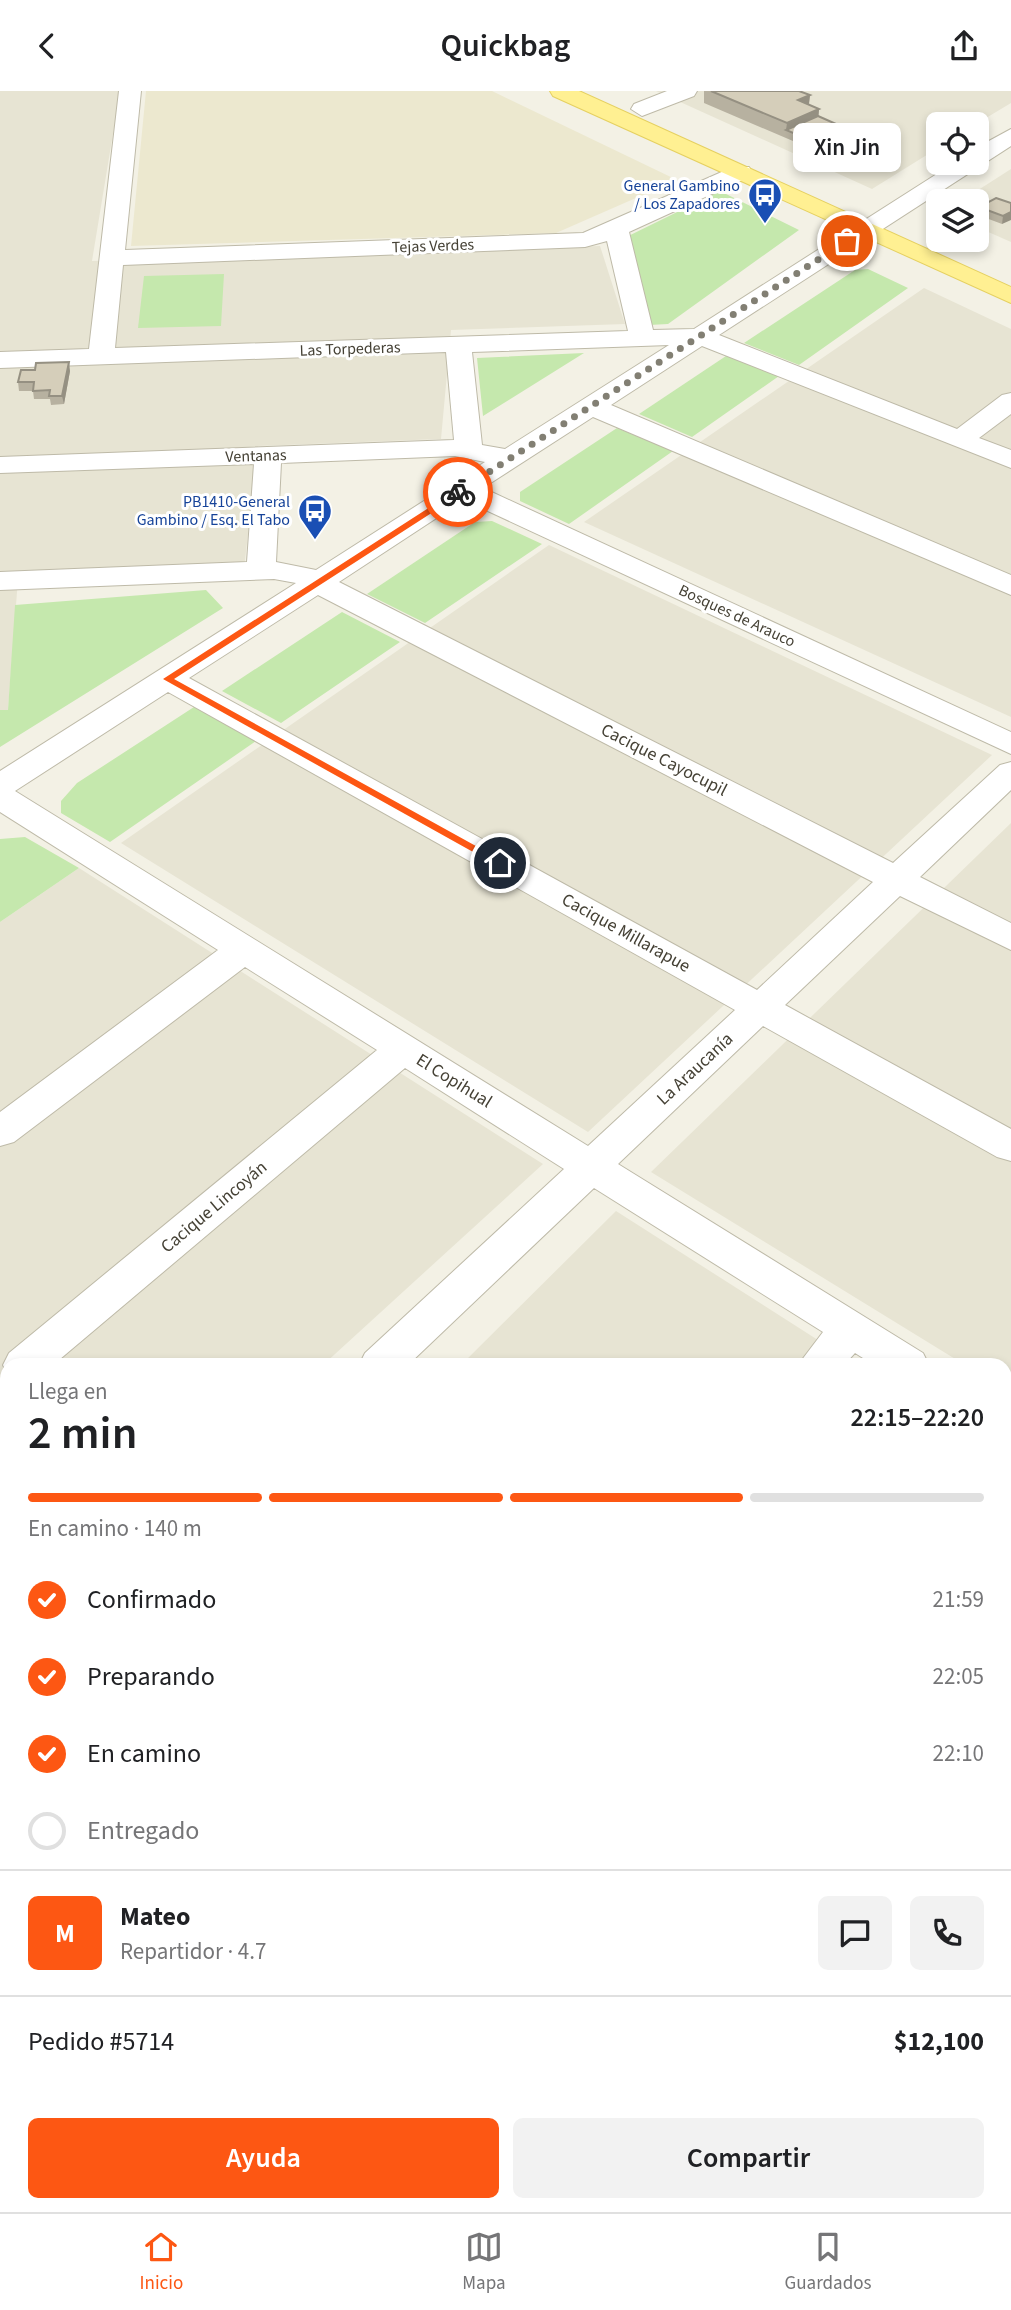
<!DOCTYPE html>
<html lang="es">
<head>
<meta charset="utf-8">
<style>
	:root { --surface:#fff; --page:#f2f2f2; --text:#202124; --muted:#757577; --line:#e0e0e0; --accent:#fd5713 }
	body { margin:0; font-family:"Source Sans 3",sans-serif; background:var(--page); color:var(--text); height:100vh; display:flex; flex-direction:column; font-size:26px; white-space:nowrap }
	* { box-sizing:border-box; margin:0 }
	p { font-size:23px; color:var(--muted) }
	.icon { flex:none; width:38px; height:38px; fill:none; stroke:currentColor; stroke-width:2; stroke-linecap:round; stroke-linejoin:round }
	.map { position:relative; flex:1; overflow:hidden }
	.panel { position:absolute; left:0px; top:1267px; width:1012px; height:854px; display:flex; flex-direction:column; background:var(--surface); border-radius:21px 21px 0 0; box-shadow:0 4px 10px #0003 }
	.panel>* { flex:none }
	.tools { position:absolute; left:926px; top:21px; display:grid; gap:14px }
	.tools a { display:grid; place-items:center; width:63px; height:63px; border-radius:10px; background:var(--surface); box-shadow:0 4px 10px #0003; font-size:35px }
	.pin { position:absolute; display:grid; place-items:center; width:60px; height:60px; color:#fff; margin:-30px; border:4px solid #fff; border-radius:50%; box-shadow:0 2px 7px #0007 }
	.courier { position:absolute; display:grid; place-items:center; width:70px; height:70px; margin:-35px; border:5px solid #fd5713; border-radius:50%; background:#fff; color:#222; box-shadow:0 2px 9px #0007 }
	.bubble { position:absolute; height:49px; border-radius:10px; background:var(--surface); box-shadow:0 4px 10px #0003; font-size:23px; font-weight:600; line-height:49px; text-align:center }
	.head em { font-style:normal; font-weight:600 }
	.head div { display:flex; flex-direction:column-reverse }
	.head { display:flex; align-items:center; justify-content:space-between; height:119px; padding:0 28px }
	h1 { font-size:46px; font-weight:600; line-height:52px }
	.bar { display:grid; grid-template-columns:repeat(4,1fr); gap:10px 7px; align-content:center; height:84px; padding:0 28px }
	.bar i { height:9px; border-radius:5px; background:var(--line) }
	.bar .active { background:var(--accent) }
	.bar p { grid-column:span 4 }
	.line { display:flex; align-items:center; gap:18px; padding:0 28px; border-top:2px solid var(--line) }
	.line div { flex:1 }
	.round { display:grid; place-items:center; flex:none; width:74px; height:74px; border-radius:10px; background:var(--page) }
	ol { padding:0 28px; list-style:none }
	li { display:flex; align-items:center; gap:21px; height:77px }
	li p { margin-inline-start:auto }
	li .icon { padding:7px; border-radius:50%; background:var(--accent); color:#fff; stroke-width:4 }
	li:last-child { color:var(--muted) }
	li i { width:38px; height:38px; border:4px solid var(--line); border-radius:50% }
	.primary-button { display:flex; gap:14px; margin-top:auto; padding:14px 28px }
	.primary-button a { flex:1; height:80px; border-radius:10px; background:var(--accent); color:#fff; font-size:28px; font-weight:600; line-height:80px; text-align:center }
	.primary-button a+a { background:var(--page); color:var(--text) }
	header { display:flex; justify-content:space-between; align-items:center; height:91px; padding:0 28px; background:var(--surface); font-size:32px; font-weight:600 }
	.dock { display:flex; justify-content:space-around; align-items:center; height:98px; border-top:2px solid var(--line); background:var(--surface); font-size:19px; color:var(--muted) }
	.dock a { display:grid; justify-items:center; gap:4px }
	.dock .active { color:var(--accent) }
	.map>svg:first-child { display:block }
	.residential { fill:#e7e4d3 }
	.education { fill:#ece8cf }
	.green { fill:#c5e8ad }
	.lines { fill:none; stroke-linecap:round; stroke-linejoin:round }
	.minor-casing { stroke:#bebaa8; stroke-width:2 }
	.major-casing { stroke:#e5d061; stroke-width:2 }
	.minor { fill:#fff; fill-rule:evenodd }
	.major { fill:#fff092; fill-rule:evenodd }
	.wall { fill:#b7b1a0 }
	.shaded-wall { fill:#959082 }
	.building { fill:#d5ceba; stroke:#959082; stroke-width:2 }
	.route { fill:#fd5713 }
	.done { stroke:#827f73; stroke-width:7; stroke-dasharray:0 12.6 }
	.labels { text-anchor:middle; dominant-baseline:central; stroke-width:6; stroke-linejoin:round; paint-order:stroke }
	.far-transit-label { font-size:16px; fill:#164399; stroke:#fff; text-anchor:end }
	.far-street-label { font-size:16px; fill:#454135; stroke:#fff }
	.street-label { font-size:18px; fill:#454135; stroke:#fff }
</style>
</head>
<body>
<header><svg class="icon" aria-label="back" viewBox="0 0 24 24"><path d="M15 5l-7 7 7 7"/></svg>Quickbag<svg class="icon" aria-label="share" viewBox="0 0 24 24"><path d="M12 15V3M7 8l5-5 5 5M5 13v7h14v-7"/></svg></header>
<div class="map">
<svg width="1011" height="2121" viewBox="0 0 1011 2121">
	<rect width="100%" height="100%" fill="#f3f1e5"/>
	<path class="residential" d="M0,0H120L92,170L600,155L625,233L451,239L441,348L258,355L244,478L18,488L8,619H0Z
		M656,0H1011V12L976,33H938V57L872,98Z
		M1011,78V151L977,136L976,110H961Z
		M924,197L1011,238V626L584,431Z
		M549,454L992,664L588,1041L121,752Z
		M1011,732V1302L1005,1298L1004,1274H965L651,1081Z
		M79,777L543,1073L323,1274H7V1562L0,1569V831Z
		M616,1120L857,1274H461Z
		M1005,1368L1011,1372V1484L1005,1493Z
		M1011,1648V2121H667L672,2114H1004V1657Z
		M7,1725V2114H521L515,2121H0V1732Z"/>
	<path class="education" d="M146,0H492L677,89L556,142L131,155Z"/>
	<path class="green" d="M720,100L799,139L668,233L630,235L610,154Z
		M868,178L908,197L799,274L744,252L855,179Z
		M224,183L221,235L138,237L144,185Z
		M584,262L483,325L477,267Z
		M726,265L779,285L692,346L639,323Z
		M617,337L673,360L569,433L520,410V401Z
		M492,430L542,453L425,532L367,503L475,431Z
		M206,499L223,517L0,656V619H8L15,514Z
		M342,521L400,551L281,632L222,600Z
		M194,616L256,650L110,751L61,722V710L77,692Z
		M25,746L79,777L0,831V748Z"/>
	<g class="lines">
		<g class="minor-casing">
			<path id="minor" d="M119,0H141L125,159L583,142L733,76H749L752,81L749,86L629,141L653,239L694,238L954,72H976V57L1011,38V55L719,244L957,338L1002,304L1011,302V323L979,347L1011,359V377L702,255L611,314L1011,484V504L593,326L483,397L1011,641V663L464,409L339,491L893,772L1000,674L1011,671V699L920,786L1011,832V859L900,805L785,914L1011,1038V1070L997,1066L763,935L618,1073L923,1262L929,1274H874L855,1262L844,1274H798L823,1241L594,1097L408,1274H359L365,1262L564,1078L405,977L53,1274H7V1282L3,1274L9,1262L377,959L245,876L14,1051L0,1055V1021L218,859L0,721V680L296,492L274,488L0,499V481L247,471L254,373L0,382V366L454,349L446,261L0,277V261L89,258ZM607,150L628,240L115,257L123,174L585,156ZM669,254L505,358L482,354L472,261ZM455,365L485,371L316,479L276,471L281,372ZM318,504L873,791L757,899L189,587ZM168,601L735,919L588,1055L15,700Z
				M667,0H697L694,5L642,25L631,18L634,13Z
				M1004,1316L1011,1318V1356L1004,1354Z
				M1011,1545V1593L1004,1595V1547Z
				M7,1602V1649L0,1652V1605Z
				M1004,2081L1011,2083V2121H982L979,2114H1004Z
				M19,2114H79L76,2121H16Z
				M575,2114H633L630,2121H572Z"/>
		</g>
		<g class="major-casing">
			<path id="major" d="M550,0H579L1011,196V212L553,5Z"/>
		</g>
		<use href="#minor" class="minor"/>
		<use href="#major" class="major"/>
	</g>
	<path class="wall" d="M704,0H799L810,4L809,14L819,18L818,25L843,36L842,44L839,45L846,57L828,65L704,12Z
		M1011,112L1002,133L978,124L979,116Z
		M70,280L64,313L51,314L50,308H34L33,300H19L18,291Z"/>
	<path class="shaded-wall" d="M810,4L808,19L798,9Z
		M819,18L818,33L786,39L787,32Z
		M843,36L842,44L830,50L831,42Z
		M847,49L846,57L828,65L829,57Z
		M1011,121V129L1002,133L1003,125Z
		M69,271L70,280L64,313L62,305Z"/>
	<path class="building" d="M711,0H799L810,4L798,9L819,18L787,32Z
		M818,25L843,36L831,42L847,49L829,57L786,39Z
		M996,107L1011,112V121L1003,125L979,116Z
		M69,271L62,305H49L50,299L33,300L34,291H18L21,279H35L36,272Z"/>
	<path class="route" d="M458,398L461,403L174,588L503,770L505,772L500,776L163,588Z"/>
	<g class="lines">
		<path class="done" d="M458,401L847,150"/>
	</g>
	<defs>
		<g id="bus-pin" transform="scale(1.75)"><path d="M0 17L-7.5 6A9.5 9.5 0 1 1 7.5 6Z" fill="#1a4fb4" stroke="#fff"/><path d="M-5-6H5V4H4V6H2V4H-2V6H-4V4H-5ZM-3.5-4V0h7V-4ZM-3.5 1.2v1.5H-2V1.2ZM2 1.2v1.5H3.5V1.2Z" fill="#fff"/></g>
	</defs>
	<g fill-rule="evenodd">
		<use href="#bus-pin" x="765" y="104"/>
		<use href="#bus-pin" x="315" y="420"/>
	</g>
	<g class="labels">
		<g class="far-transit-label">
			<text x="740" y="95">General Gambino<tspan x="740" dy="18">/ Los Zapadores</tspan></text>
			<text x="290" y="411">PB1410-General<tspan x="290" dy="18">Gambino / Esq. El Tabo</tspan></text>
		</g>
		<g class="far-street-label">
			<text transform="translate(433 155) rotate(-2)">Tejas Verdes</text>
			<text transform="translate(350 258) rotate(-2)">Las Torpederas</text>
			<text transform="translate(256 365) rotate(-2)">Ventanas</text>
			<text transform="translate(737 525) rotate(25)">Bosques de Arauco</text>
		</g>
		<g class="street-label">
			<text transform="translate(664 669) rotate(27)">Cacique Cayocupil</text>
			<text transform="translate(626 842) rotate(29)">Cacique Millarapue</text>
			<text transform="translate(695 978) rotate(-43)">La Araucanía</text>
			<text transform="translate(454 990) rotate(32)">El Copihual</text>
			<text transform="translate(214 1116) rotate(-40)">Cacique Lincoyán</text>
		</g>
	</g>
</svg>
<div class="tools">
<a><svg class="icon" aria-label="locate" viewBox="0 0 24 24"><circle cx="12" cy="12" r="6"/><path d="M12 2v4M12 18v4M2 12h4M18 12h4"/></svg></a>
<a><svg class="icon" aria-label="layers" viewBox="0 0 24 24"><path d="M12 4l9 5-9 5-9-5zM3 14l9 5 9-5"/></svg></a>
</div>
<div class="pin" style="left:847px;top:150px;background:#ea580c"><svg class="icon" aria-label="bag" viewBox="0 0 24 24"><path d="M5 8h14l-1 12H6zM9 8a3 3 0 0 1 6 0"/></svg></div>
<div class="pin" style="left:500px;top:772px;background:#1f2937"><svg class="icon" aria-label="home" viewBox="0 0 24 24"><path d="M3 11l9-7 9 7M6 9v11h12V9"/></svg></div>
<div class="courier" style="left:458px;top:401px"><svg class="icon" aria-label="bike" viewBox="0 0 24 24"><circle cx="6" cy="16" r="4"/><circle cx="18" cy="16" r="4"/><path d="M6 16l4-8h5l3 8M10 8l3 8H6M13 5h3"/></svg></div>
<div class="bubble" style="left:793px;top:32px;width:108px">Xin Jin</div>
<section class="panel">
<div class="head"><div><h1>2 min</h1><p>Llega en</p></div><em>22:15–22:20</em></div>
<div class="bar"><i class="active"></i><i class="active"></i><i class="active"></i><i></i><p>En camino · 140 m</p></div>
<ol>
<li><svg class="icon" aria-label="check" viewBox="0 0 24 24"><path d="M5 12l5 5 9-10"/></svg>Confirmado<p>21:59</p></li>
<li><svg class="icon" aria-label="check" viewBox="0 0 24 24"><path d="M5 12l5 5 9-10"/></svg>Preparando<p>22:05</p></li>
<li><svg class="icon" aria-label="check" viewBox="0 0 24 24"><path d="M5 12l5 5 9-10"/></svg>En camino<p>22:10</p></li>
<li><i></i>Entregado</li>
</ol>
<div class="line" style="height:126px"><b class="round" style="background:var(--accent);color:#fff">M</b><div><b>Mateo</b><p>Repartidor · 4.7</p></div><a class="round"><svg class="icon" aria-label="chat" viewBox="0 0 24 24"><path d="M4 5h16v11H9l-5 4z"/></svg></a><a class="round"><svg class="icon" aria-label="phone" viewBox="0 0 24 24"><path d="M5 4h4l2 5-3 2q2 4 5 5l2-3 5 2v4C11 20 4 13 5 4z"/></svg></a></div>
<div class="line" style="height:91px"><div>Pedido #5714</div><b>$12,100</b></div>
<div class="primary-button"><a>Ayuda</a><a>Compartir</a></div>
</section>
</div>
<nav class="dock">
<a class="active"><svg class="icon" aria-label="home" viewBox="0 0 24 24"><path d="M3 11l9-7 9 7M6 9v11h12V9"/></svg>Inicio</a>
<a><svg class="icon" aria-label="map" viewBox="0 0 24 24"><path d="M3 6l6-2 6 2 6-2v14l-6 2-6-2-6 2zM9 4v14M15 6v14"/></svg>Mapa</a>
<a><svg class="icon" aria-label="saved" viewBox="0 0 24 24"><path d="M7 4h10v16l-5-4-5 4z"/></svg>Guardados</a>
</nav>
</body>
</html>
